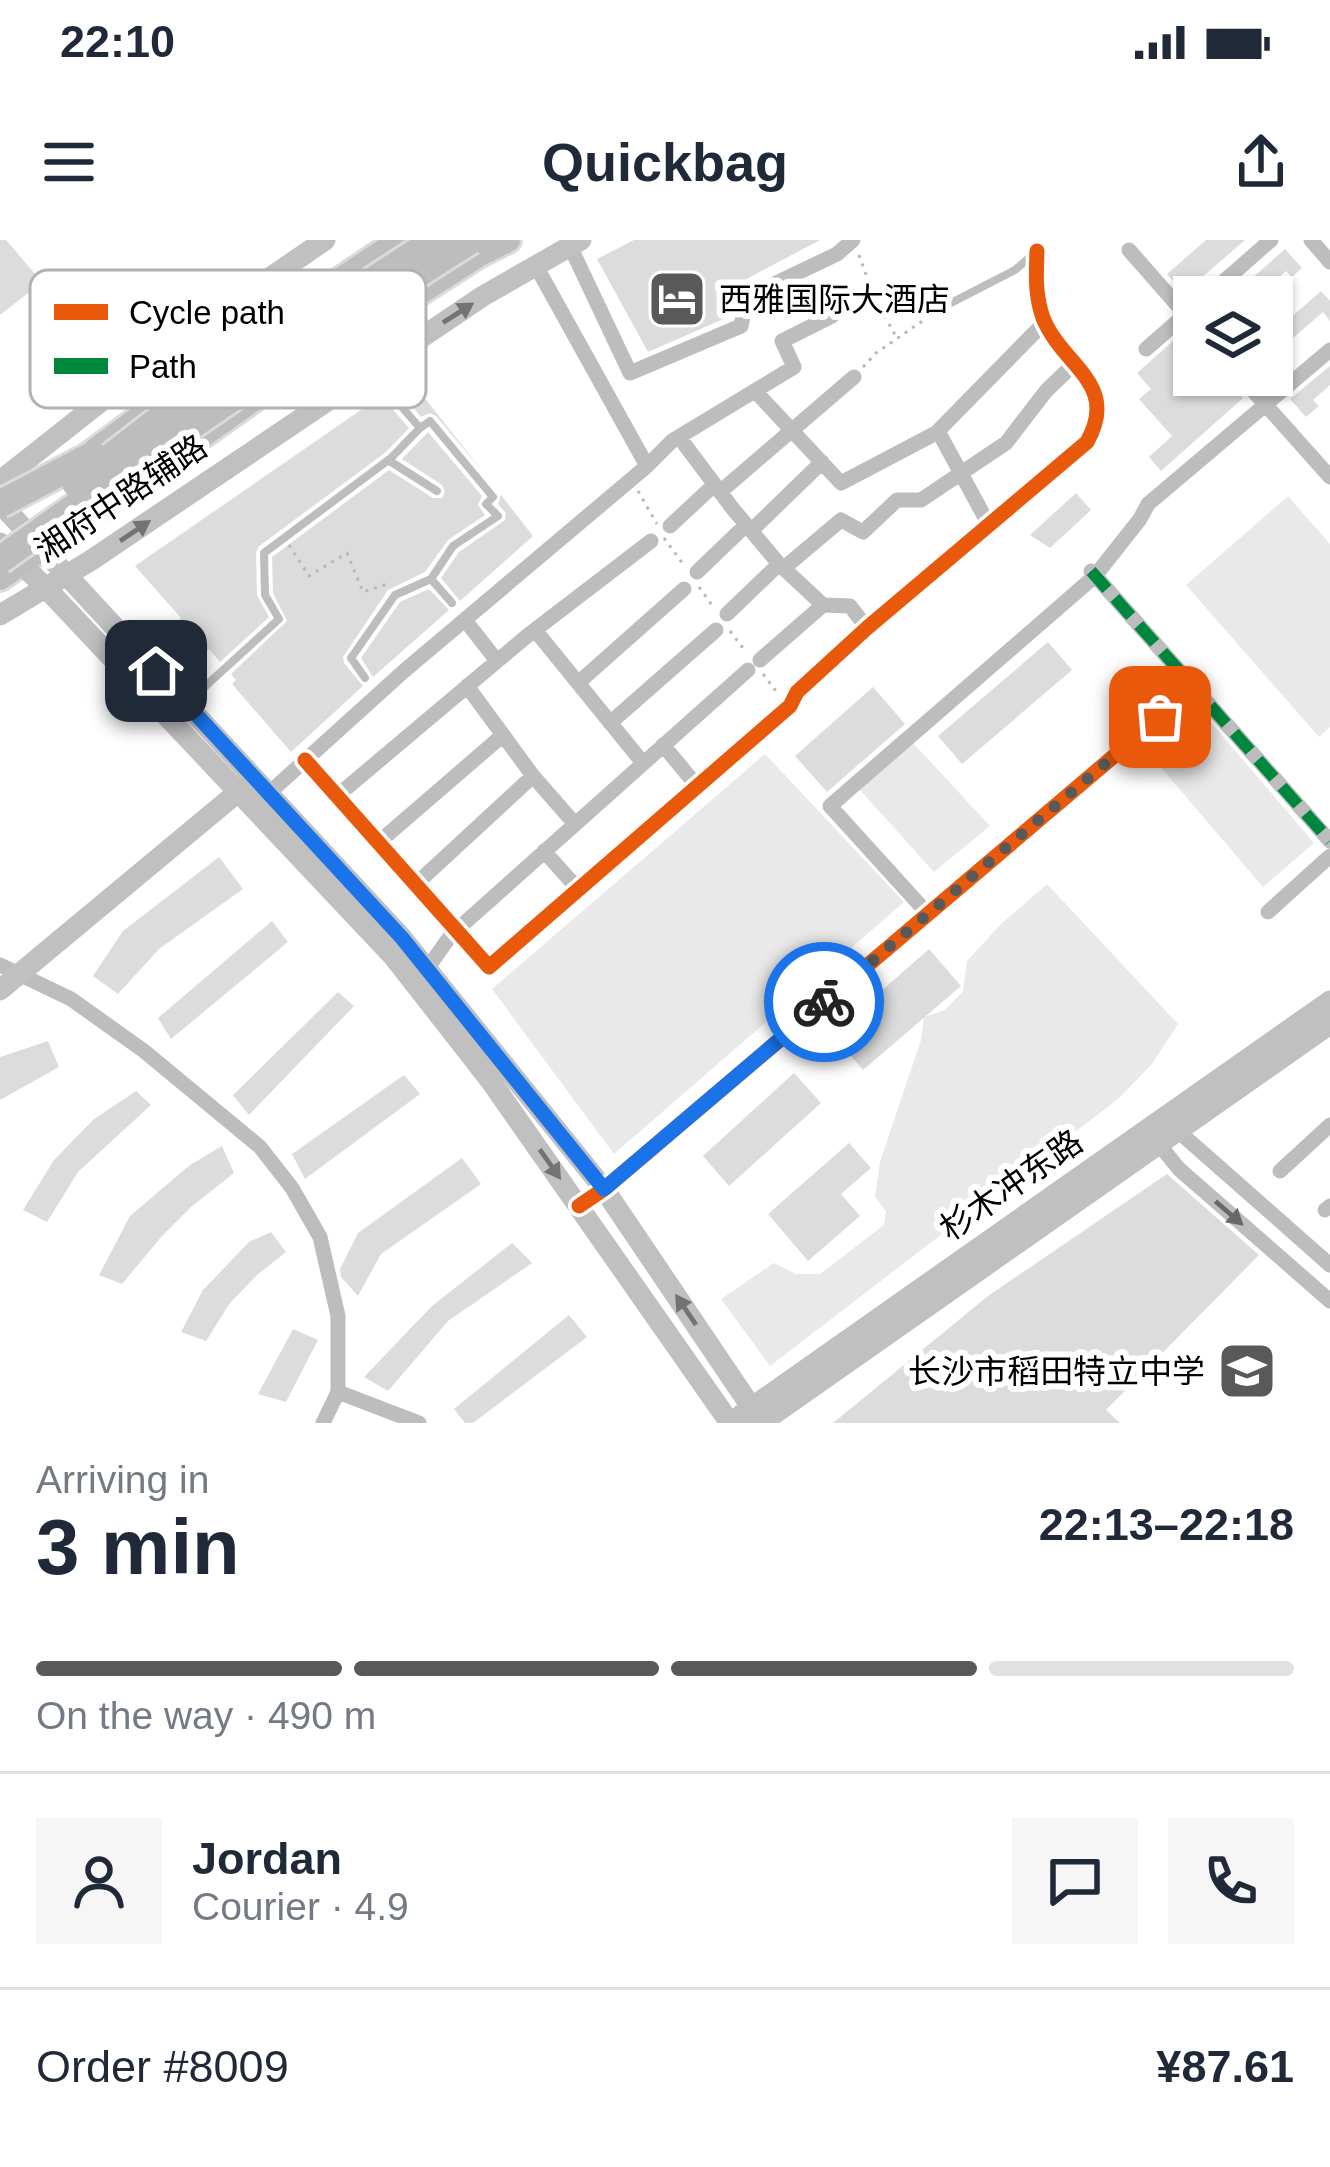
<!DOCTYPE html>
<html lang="en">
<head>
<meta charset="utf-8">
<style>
	:root { --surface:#fff; --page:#f6f6f7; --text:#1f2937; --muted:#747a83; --line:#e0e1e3; --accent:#595959 }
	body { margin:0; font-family:Helvetica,"Noto Sans SC",sans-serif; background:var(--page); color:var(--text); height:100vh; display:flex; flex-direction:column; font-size:45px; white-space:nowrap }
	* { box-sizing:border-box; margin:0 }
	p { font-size:39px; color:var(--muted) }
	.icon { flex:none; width:66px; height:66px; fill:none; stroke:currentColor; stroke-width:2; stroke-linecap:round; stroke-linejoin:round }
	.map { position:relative; height:1183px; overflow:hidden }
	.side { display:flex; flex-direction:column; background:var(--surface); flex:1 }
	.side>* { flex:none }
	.tools { position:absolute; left:1173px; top:36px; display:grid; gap:24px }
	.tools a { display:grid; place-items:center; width:120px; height:120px; border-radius:0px; background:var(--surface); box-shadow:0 3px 9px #0004; font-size:60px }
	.pin { position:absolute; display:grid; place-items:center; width:102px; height:102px; color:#fff; margin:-51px; border-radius:24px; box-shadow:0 6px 18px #0006 }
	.courier { position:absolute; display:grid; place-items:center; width:120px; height:120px; margin:-60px; border:9px solid #1a73e8; border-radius:50%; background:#fff; color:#222; box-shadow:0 3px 15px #0007 }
	.overview em { font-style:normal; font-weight:700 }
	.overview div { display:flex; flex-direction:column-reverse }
	.overview { display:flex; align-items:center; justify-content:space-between; height:204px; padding:0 36px }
	h1 { font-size:78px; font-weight:700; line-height:90px }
	.bar { display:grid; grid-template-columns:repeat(4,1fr); gap:18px 12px; align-content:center; height:144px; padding:0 36px }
	.bar i { height:15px; border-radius:9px; background:var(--line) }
	.bar .on { background:var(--accent) }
	.bar p { grid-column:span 4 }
	.line { display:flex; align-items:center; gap:30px; padding:0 36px; border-top:3px solid var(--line) }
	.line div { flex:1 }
	.round { display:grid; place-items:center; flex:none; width:126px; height:126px; border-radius:0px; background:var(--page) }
	.status { display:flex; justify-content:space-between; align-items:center; height:84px; padding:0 60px; background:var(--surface); direction:ltr }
	.status svg { height:33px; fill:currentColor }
	header { display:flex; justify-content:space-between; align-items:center; height:156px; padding:0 36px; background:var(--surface); font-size:54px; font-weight:700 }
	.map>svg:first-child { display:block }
	.green { fill:#e9e9e9 }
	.building { fill:#dcdcdc }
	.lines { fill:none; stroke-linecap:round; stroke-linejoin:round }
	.primary-casing { stroke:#dbdbdb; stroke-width:30 }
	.path { stroke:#b8b8b8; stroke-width:3; stroke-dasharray:3 6; stroke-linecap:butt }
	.lane { stroke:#bdbdbd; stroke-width:8 }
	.street { stroke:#bdbdbd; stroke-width:15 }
	.secondary { stroke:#c0c0c0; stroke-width:21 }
	.primary { stroke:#bdbdbd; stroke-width:24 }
	.highway-bridge-casing { stroke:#dbdbdb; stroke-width:33; stroke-linecap:butt }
	.highway-bridge { stroke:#bdbdbd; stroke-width:27 }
	.quiet { stroke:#00873e; stroke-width:12; stroke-dasharray:24 12; stroke-linecap:butt }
	.cycleway-casing { stroke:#fff; stroke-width:22 }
	.cycleway { stroke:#e8590c; stroke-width:15 }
	.oneway { fill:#737373 }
	.oneway2 { fill:#686868 }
	.done { stroke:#595959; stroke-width:12; stroke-dasharray:0 21.6 }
	.route { stroke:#1a73e8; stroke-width:15 }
	.labels { text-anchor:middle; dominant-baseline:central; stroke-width:12; stroke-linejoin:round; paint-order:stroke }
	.poi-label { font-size:33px; fill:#000; stroke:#fff; text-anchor:start }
	.street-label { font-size:33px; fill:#000; stroke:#fff }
	.key { fill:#fff; stroke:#b2b2b2; stroke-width:3 }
	.key-label { font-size:33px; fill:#000 }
</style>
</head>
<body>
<div class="status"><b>22:10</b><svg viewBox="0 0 49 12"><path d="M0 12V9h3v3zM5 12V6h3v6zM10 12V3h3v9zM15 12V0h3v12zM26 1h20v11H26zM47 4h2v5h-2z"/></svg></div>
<header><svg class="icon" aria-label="menu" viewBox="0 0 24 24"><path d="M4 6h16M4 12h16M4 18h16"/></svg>Quickbag<svg class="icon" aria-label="share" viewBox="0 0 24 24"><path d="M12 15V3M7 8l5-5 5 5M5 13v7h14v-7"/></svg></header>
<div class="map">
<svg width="1330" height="1183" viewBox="0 0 1330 1183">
	<rect width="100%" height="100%" fill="#fff"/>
	<path class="green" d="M1288,256L1330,304V487L1319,497L1186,345Z
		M1197,466L1314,603L1263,647L1146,510Z
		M903,492L990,586L934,632L850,539Z
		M765,514L904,662L614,914L492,749Z
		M1047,644L1178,784L1152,824L1118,859L770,1126L721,1059L774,1023L796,1034H820L884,985L886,971L875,957L880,922L921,800L924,777L945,770L963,751L967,721L1001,684Z"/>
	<path class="building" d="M0,0H6L42,42L0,75Z
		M634,0H820L741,42L728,77L648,112L597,19Z
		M1206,0H1245L1184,53L1167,34Z
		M1285,9L1302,28L1292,37L1286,31L1257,57H1231Z
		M1321,51L1330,61V81L1323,72L1272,116V94Z
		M1184,91L1194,98V135H1227L1229,142L1243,158L1161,231L1149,217L1172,196L1139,159L1151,149L1137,133Z
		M1330,126V145L1313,160L1319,166L1306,177L1290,159Z
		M408,137L484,233L436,176L430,173L421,177L395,146Z
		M381,156L409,188L386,212L258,307L256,313L257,355L269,377L220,422L209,409L201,416L175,384L181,378L135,326Z
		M428,192L482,256L478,265L485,275L448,300L425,332L388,350L343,417L344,423L363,446L291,512L232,444L236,440L231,434L287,381L273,353L272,317L389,230L433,258H442L445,252L442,245L402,219Z
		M1076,253L1091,270L1050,308L1030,295Z
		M501,255L533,296L460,361L441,338L459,312L505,280L506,273L498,264Z
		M429,349L449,370L373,437L361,418L400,362Z
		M1048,402L1072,430L962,524L938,496Z
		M873,447L905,484L827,552L795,516Z
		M219,617L243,649L159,709L118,754L93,736L123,691Z
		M272,681L288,702L171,799L158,778Z
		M929,709L961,746L863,830L832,794Z
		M338,752L354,766L249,875L233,855Z
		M48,801L59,827L0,860V817Z
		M794,833L821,863L729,946L703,916Z
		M404,835L420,854L305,939L292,914Z
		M136,851L151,865L78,932L47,982L23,970L54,920L94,879Z
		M849,903L871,928L841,954L860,976L808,1021L768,974Z
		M222,906L234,933L191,967L162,996L122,1044L99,1035L130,976L190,925Z
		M462,918L481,944L381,1014L358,1056L341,1037L340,1029L358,993Z
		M1167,934L1259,1015L1106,1170L1120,1183H833L988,1056Z
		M271,992L286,1012L257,1035L230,1063L206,1101L181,1092L203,1050L249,1002Z
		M512,1003L532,1023L448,1081L388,1151L364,1137L432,1066Z
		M569,1075L587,1097L473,1183H465L454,1169Z
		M293,1089L318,1100L286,1162L258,1154Z"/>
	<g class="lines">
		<g class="primary-casing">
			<path id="primary" d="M77,224L185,144L400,0
				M0,338L254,159L480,14L508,0"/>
		</g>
		<path class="path" d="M859,15L874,57
			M844,71L875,58L895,95
			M863,127L876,113L937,71
			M638,251L657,284
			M664,298L683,324
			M289,305L309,336L347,313L363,352L390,343
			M699,347L714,368
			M730,391L746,412
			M763,434L779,455"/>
		<path class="lane" d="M947,65L1015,30L1036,12
			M388,220L437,251
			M431,339L452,363
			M365,438L351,418L395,355L431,339L453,306L498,276L486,264L493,257L430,181L420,188
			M187,463L279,379L265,355L264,313L391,218L420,188L374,135"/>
		<path class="street" d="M1311,0L1330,22
			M570,6L630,133L741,86L747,57L837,14L853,0
			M1129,10L1194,84
			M536,26L647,226L672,201L794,127L782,101L832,76
			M1206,57L1271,0
			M1146,109L1194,67
			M1239,135L1330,237
			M755,151L841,243L936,193L1045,82
			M938,191L989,285
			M679,197L733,269L779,324L823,365L850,366L867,388
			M720,252L854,137
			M670,286L714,245
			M751,291L822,222
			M784,328L841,280L863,292L897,260H921L1006,203L1046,151L1074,124
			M1091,331L1330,601
			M697,332L746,285
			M727,374L779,324
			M465,380L497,421
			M535,390L643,523
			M760,420L823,365
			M578,443L684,349
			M610,483L716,390
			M503,495L533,536L575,584
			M663,505L697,546
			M305,520L489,727L790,466L797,452L867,388L1087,202C1120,143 1063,127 1043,78C1035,55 1036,35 1037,11
			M268,554L404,431L647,226
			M337,556L527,396L651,301
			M379,602L503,495L467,446
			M544,611L578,649
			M416,644L533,536
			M1268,672L1330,616
			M928,674L830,566L1095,336L1140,279L1148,264L1330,110
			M0,725L71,759L144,811L260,907L292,948L320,997L338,1076V1152L323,1183
			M427,729L451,695L748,430
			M1172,882L1178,891L1330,1025
			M1153,897L1179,929L1330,1061
			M1280,931L1330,885
			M579,966L604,949L1193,449
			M1325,970L1330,966
			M338,1152L419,1183"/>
		<path class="secondary" d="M0,241L175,103L325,0
			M0,263L402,698L604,949L762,1183
			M0,303L46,348L393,716L490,840L730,1183
			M0,375L90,321L483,56L581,0
			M0,750L244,547
			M741,1175L1330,761
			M761,1183L1330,784"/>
		<use href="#primary" class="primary"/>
		<g class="highway-bridge-casing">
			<path id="highway-bridge" d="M76,244L156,182L435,0
				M0,264L93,215
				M0,320C155,210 310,102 471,0"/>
		</g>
		<use href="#highway-bridge" class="highway-bridge"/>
		<path class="quiet" d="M1091,331L1330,601"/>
		<g class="cycleway-casing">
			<path id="cycleway" d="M305,520L489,727L790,466L797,452L867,388L1087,202C1120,143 1063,127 1043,78C1035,55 1036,35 1037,11
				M579,966L604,949L1193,449"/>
		</g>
		<use href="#cycleway" class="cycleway"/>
	</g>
	<defs><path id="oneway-solid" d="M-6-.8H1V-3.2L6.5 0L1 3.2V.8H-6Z" transform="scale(3)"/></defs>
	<g class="oneway">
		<use href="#oneway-solid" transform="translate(458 73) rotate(-33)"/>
		<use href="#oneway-solid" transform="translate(135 291) rotate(-34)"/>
		<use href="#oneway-solid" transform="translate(550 924) rotate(55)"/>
		<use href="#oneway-solid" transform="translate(686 1070) rotate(-124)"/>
	</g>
	<use class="oneway2" href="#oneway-solid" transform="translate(1229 973) rotate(41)"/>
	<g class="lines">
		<path class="done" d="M824,762L1160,477"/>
		<path class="route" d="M156,431L402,698L604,949L824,762"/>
	</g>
	<defs>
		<g id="hotel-square" transform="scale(3)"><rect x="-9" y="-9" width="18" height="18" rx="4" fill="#595959" stroke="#fff"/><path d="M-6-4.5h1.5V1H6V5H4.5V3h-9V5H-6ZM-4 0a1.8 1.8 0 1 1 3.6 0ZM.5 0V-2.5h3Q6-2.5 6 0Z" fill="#fff"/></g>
		<g id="school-square" transform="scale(3)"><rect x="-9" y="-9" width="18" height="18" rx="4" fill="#595959" stroke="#fff"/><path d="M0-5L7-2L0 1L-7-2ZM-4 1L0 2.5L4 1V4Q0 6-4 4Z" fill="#fff"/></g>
	</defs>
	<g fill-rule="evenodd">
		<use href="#hotel-square" x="677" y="59"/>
		<use href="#school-square" x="1247" y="1131"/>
	</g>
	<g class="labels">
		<g class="poi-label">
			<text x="719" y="59">西雅国际大酒店</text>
			<text x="1205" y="1131" text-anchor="end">长沙市稻田特立中学</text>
		</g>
		<g class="street-label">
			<text transform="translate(121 258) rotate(-34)">湘府中路辅路</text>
			<text transform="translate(1011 945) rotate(-35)">杉木冲东路</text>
		</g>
	</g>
	<rect x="30" y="30" width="396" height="138" rx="18" class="key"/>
	<rect x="54" y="64" width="54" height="16" fill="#e8590c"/>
	<rect x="54" y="118" width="54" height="16" fill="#00873e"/>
	<g class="key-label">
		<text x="129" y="84">Cycle path</text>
		<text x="129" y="138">Path</text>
	</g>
</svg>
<div class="tools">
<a><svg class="icon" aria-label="layers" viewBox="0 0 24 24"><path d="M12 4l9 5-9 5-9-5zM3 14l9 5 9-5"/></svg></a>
</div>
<div class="pin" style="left:1160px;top:477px;background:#ea580c"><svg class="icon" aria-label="bag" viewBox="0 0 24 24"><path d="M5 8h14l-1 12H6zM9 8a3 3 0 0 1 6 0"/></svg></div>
<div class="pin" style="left:156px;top:431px;background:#1f2937"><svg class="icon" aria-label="home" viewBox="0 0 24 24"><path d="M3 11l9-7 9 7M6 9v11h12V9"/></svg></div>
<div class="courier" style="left:824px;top:762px"><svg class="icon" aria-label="bike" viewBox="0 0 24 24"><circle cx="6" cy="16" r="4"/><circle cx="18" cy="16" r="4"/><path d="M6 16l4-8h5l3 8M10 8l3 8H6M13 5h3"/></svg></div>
</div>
<section class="side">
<div class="overview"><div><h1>3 min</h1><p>Arriving in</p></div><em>22:13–22:18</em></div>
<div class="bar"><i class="on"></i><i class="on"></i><i class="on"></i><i></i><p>On the way · 490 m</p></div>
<div class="line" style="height:216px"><a class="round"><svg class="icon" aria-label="person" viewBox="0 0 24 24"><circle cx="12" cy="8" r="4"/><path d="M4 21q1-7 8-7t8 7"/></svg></a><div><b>Jordan</b><p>Courier · 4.9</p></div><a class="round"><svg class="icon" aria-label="chat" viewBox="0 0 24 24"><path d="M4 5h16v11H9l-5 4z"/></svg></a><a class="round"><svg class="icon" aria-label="phone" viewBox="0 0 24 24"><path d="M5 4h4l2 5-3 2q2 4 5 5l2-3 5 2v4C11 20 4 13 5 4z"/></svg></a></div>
<div class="line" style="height:156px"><div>Order #8009</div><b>¥87.61</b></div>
</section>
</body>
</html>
